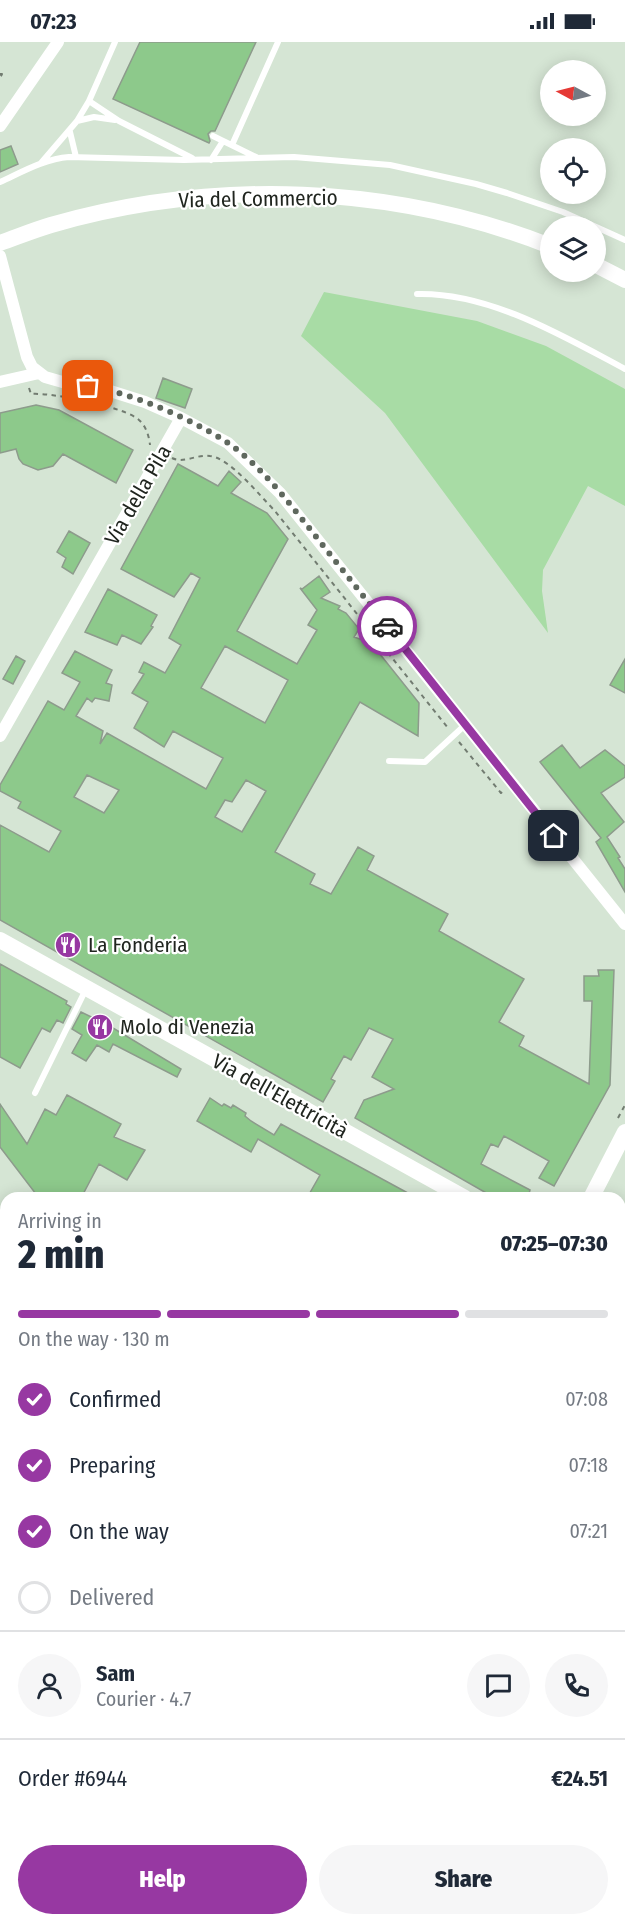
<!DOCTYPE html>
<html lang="en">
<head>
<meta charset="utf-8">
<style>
	:root { --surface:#fff; --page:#f6f6f7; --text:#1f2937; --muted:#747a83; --line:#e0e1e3; --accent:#9738a2 }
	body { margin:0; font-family:"Fira Sans Condensed",sans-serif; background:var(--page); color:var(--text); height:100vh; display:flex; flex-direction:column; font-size:22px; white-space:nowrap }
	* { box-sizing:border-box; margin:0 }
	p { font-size:20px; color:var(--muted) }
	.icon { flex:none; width:33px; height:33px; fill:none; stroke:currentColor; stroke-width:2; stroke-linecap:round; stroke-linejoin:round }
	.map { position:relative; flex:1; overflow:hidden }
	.sheet { position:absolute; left:0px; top:1150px; width:626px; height:734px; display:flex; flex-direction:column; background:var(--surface); border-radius:18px 18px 0 0; box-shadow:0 3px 15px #0003 }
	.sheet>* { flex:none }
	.needle { width:39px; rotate:277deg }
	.buttons { position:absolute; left:540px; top:18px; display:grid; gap:12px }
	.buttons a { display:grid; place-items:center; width:66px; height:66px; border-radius:50%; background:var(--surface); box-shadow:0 3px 15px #0003; font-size:30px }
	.pin { position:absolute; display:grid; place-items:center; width:51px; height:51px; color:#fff; margin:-26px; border-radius:12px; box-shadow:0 3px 9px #0006 }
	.courier { position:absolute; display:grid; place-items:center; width:60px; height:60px; margin:-30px; border:4px solid #9738a2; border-radius:50%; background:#fff; color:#222; box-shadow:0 2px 8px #0007 }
	.summary em { font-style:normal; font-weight:800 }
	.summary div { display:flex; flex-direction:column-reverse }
	.summary { display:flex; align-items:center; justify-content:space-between; height:102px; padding:0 18px }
	h1 { font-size:39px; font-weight:800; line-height:45px }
	.bar { display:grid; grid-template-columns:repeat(4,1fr); gap:9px 6px; align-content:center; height:72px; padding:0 18px }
	.bar i { height:8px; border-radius:4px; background:var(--line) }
	.bar .active { background:var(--accent) }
	.bar p { grid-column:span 4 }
	.line { display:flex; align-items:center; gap:15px; padding:0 18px; border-top:2px solid var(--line) }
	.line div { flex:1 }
	.round { display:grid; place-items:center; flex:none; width:63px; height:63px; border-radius:32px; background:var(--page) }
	ol { padding:0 18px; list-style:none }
	li { display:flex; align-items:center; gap:18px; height:66px }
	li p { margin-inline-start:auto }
	li .icon { padding:6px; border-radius:50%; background:var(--accent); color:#fff; stroke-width:4 }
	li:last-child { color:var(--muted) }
	li i { width:33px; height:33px; border:3px solid var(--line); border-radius:50% }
	.primary-button { display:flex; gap:12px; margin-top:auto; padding:12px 18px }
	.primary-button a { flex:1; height:69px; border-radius:36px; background:var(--accent); color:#fff; font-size:24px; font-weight:800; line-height:69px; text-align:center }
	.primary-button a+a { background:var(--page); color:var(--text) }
	.status { display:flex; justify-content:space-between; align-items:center; height:42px; padding:0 30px; background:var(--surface); direction:ltr }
	.status svg { height:16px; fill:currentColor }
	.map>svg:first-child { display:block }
	.green { fill:#a8dca5 }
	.building { fill:#8dc98b; stroke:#8d9b8c; stroke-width:1.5; fill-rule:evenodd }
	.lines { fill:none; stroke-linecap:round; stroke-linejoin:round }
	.path { stroke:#727c71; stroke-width:2; stroke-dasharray:4.5 4.5; stroke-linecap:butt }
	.service { stroke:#fff; stroke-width:6 }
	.minor { stroke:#fff; stroke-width:12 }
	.tertiary { stroke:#fff; stroke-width:16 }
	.secondary { stroke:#cae9ca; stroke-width:18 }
	.done { stroke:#5f685e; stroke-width:6; stroke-dasharray:0 10.8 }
	.route { stroke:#9738a2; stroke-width:8 }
	.labels { text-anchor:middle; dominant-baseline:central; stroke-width:4.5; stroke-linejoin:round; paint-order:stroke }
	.street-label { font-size:21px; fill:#20251f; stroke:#fff }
	.poi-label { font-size:21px; fill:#20251f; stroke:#fff; text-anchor:start }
</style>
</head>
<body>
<div class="status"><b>07:23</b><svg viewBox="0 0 49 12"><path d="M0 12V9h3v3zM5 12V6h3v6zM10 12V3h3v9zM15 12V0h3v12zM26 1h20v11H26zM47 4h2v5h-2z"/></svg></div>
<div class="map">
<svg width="625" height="1883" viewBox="0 0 625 1883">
	<rect width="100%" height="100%" fill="#d5e5d4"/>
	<path class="green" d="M324,250L477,279L546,304L625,347V464L588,444L543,528L542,549L548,591L385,371L301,294Z"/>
	<path class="building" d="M140,0H256L215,89H211L208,92L210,99L209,101L113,57Z
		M11,104L18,122L0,130V108Z
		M163,336L192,347L185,366L156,356Z
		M36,363L59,368L133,408L116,441L63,412L53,424L38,428L23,422L19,417L16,407L0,411V371Z
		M178,422L218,444L229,429L241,440L231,451L267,471L288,497L237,589L297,622L317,588L308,583L317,568L300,546L302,547L319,534L330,550L321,556L340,564L338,567L346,571L359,587L354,595L371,601L419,661L418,694L360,660L275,810L315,832L310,842L331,852L358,805L374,814L367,828L448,872L439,889L524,937L499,980L524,994L519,1004L589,1042L592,959H584V934H599L598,928H614L610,1043L554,1144L539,1136L549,1119L504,1094L498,1105L491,1102L481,1122L530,1148L528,1156H495L355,1076L364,1058L394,1047L372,1035L393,997L369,986L351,1018L344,1014L331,1037L335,1039L323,1060L0,878V783L49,810L61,789L18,766L21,760L0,749V743L48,659L64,668L80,640L62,631L75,609L112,628L106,641L112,643L109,659L95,656L92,660L87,656L76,674L103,689L100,702L107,691L206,747L223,716L173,689L164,705L134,686L148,660L132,651L144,632L139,630L144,620L165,631L181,603L169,596L200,536L191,531L174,555L121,527ZM225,604L288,638L265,681L201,646ZM87,733L119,748L104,771L74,755ZM246,738L266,749L242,790L215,775L225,758L232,760Z
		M69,489L90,501L73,532L62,525L66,516L57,510Z
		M108,547L157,573L151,584L153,585L141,602L122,593L117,603L85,590Z
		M16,614L25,619L13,642L3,637Z
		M625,617V651L610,643Z
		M562,703L580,726L605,708L625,724V735L601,751L624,780L607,795L620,815L618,816L625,827V850L596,800L601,796L540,720Z
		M0,922L67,959L66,962L71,965L63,981L57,978L50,990L42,986L20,1026L0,1015Z
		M81,970L108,983L181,1027L177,1035L113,1002L109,1010L97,1003L86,1019L72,1011L82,993L72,987Z
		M67,1053L121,1082L114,1095L145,1108L127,1138L99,1122L81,1156H39L0,1105V1062L27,1102L45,1067L56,1073Z
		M210,1056L222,1064L224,1062L231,1066L233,1063L246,1071L245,1074L251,1079L274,1093L281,1082L417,1156H307L320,1133L258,1097L251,1110L197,1079Z"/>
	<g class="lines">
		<path class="path" d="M0,32H2L0,36
			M29,346L31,352C50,350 126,365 139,378C146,384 149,394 150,403
			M172,416C183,422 197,412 210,414C230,416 260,454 275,469L448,686
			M459,700L501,751L503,749
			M618,1076L625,1063"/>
		<path class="service" d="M89,59L119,79L192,116
			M77,79L94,75L115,78
			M70,90L76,115
			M213,94L256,115
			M232,103L278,0
			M211,118L223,99
			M41,121L77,79L89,59L115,0
			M0,140C22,130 44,117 69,115L184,118L294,115L390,123L476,142L507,151L563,170L625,198
			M417,252C489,250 563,294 625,327
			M389,719L425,720L465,683
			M35,1051L86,947"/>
		<path class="minor" d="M0,84L58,0
			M0,214L27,315L32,325L45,335L66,341L104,347L145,360L181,376L228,401L280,451L625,882
			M0,340L39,331
			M0,694L181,376
			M0,1478L6,1472
			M0,1504L6,1503
			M0,1525L6,1542
			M0,1764L6,1751
			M620,1797L625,1800
			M0,1868L6,1867
			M145,1878L154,1883
			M366,1878L367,1883
			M169,1883L172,1878
			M186,1883L189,1878
			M508,1883L511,1878"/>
		<path class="tertiary" d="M0,201C17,195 34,188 51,183C215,136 392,142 550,204
			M596,223L625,238
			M0,898L465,1156
			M591,1156L625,1090
			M620,1243L625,1246"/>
		<path class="secondary" d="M0,1396L6,1399
			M0,1419L6,1423
			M0,1436L6,1440
			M620,1740L625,1743
			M620,1773L625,1776"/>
	</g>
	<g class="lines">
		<path class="done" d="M88,344C132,351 190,376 228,401C260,423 286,457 310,487C336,520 362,552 387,584"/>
		<path class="route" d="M387,584L554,794"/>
	</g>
	<defs>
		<g id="restaurant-disc" transform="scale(1.35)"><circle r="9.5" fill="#9738a2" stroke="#fff"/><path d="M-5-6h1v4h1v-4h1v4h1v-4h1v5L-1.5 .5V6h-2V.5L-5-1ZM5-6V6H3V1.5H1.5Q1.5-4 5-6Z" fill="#fff"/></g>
	</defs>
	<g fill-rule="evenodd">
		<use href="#restaurant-disc" x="68" y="903"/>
		<use href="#restaurant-disc" x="100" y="985"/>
	</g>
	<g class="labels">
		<g class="street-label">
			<text transform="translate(258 157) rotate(-1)">Via del Commercio</text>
			<text transform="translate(138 453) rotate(-60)">Via della Pila</text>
			<text transform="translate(280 1054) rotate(29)">Via dell'Elettricità</text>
		</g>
		<g class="poi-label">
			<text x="88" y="903">La Fonderia</text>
			<text x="120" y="985">Molo di Venezia</text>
		</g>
	</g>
</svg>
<div class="buttons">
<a><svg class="needle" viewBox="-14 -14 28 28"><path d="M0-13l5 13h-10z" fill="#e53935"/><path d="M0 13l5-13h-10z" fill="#747a83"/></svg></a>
<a><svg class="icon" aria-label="locate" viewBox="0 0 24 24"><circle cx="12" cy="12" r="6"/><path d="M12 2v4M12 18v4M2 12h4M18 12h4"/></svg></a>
<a><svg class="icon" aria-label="layers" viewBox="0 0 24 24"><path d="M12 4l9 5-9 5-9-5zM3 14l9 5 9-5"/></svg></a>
</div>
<div class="pin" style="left:88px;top:344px;background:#ea580c"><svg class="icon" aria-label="bag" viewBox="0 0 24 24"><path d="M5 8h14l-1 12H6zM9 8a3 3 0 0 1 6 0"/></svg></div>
<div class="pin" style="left:554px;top:794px;background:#1f2937"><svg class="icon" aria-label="home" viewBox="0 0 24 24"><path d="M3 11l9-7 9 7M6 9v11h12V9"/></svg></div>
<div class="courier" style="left:387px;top:584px"><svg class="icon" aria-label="car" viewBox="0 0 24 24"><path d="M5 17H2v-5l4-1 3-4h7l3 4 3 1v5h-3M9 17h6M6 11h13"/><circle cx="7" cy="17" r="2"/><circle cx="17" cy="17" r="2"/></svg></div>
<section class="sheet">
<div class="summary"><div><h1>2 min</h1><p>Arriving in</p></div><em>07:25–07:30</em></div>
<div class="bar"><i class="active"></i><i class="active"></i><i class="active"></i><i></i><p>On the way · 130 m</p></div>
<ol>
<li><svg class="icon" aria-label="check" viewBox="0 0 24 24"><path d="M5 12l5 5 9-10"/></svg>Confirmed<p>07:08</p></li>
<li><svg class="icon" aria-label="check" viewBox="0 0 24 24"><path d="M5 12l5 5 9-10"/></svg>Preparing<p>07:18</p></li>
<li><svg class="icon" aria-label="check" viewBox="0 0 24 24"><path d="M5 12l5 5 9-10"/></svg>On the way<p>07:21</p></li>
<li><i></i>Delivered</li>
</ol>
<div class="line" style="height:108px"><a class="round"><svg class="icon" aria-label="person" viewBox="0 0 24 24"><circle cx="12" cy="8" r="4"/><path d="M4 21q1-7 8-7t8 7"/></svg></a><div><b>Sam</b><p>Courier · 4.7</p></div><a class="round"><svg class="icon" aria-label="chat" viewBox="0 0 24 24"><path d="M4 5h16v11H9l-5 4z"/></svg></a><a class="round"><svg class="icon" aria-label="phone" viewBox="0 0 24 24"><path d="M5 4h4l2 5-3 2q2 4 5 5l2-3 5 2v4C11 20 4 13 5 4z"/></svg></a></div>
<div class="line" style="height:78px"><div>Order #6944</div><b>€24.51</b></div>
<div class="primary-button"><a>Help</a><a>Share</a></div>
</section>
</div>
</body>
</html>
